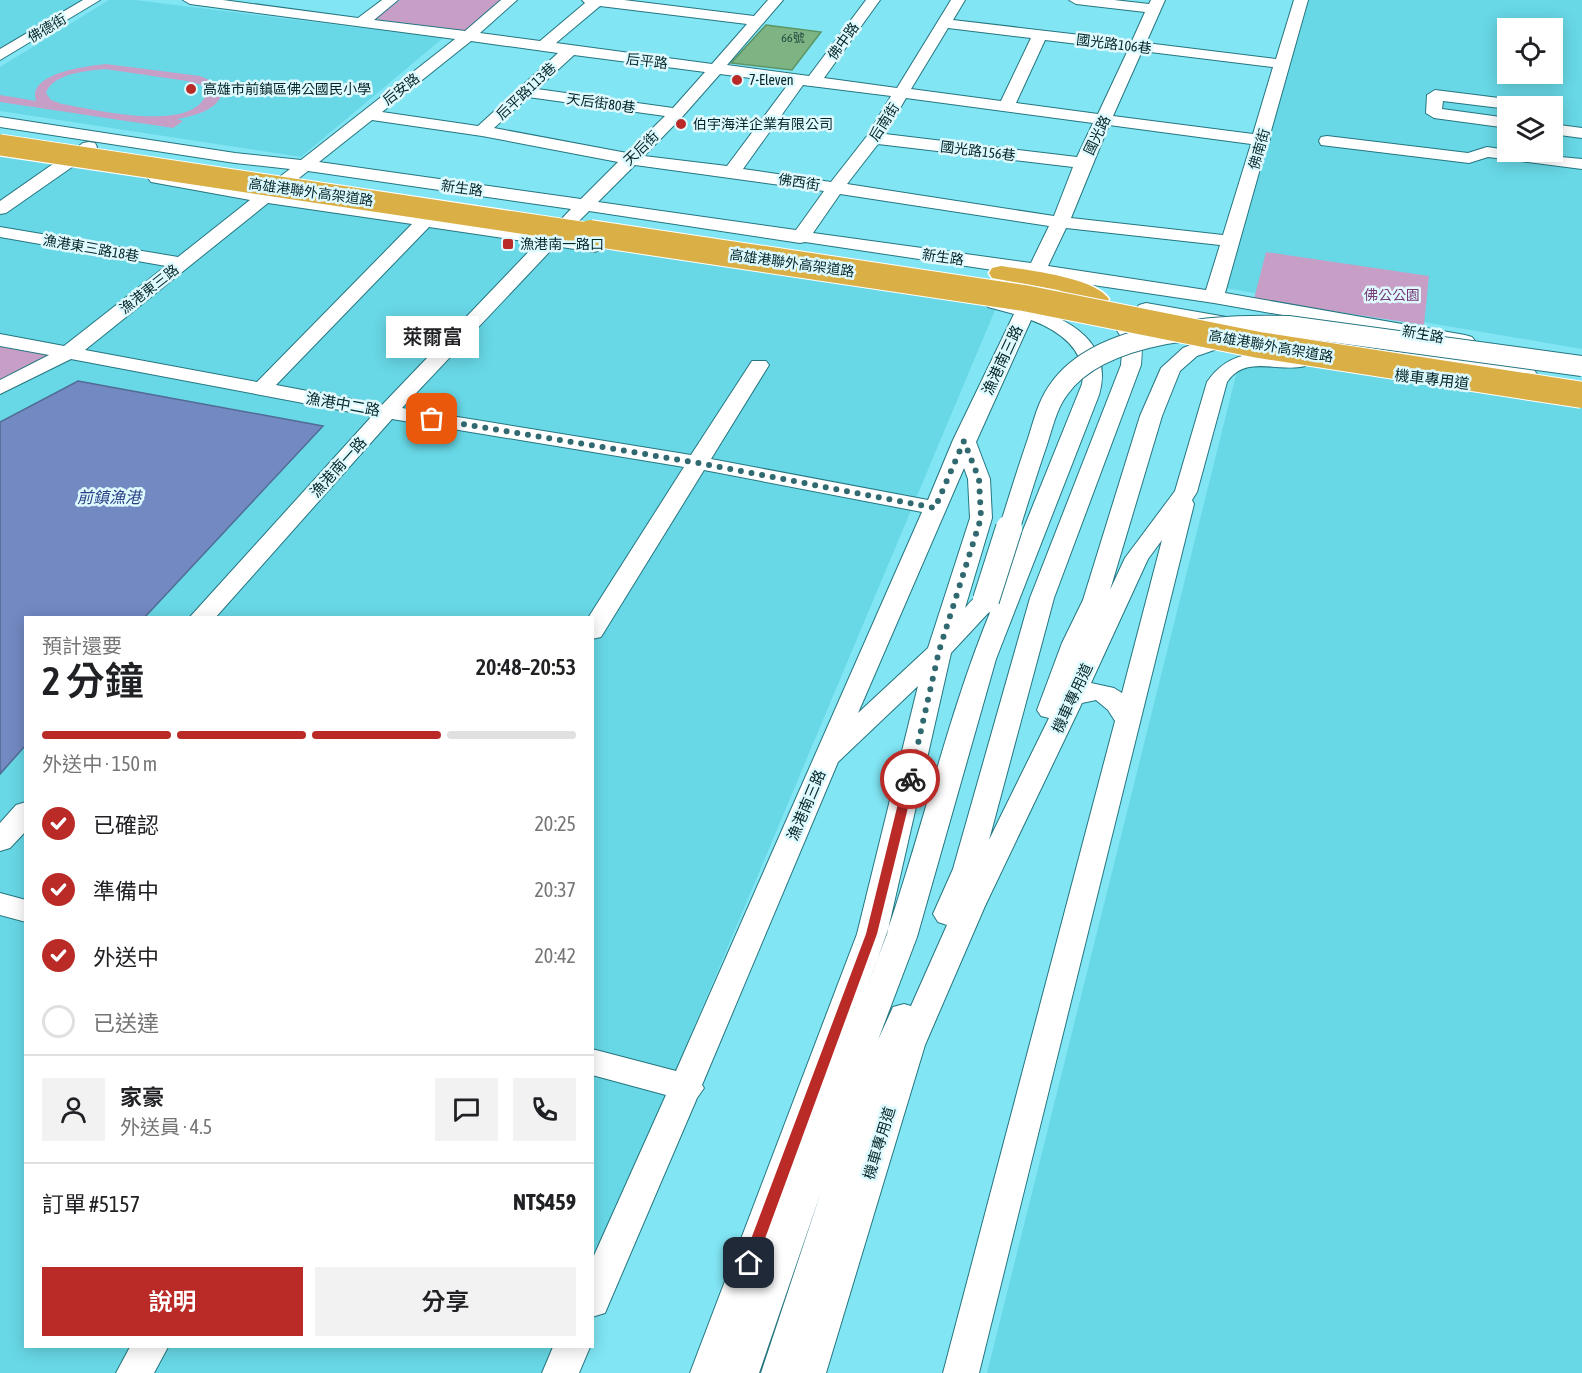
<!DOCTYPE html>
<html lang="zh-TW">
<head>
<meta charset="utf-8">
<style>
	:root { --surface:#fff; --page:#f2f2f2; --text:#202124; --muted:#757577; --line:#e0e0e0; --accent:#ba2b28 }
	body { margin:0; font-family:"Asap Condensed","Noto Sans TC",sans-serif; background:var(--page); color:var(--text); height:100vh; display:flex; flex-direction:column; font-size:22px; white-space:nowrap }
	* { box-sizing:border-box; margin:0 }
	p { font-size:20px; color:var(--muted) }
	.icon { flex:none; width:33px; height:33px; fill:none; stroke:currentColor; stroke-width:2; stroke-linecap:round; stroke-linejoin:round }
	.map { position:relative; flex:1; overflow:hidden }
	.sheet { position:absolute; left:24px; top:616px; width:570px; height:732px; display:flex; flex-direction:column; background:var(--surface); border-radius:0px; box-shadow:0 3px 15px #0003 }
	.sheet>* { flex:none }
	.tools { position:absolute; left:1497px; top:18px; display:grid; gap:12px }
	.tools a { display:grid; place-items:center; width:66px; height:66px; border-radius:0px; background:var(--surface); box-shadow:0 3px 15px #0003; font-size:30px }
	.pin { position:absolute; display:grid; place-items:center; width:51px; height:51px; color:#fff; margin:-26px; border-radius:12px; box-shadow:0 3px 9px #0006 }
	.courier { position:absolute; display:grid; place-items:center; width:60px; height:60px; margin:-30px; border:4px solid #ba2b28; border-radius:50%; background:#fff; color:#222; box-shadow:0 2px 8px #0007 }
	.bubble { position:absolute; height:42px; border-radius:0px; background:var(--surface); box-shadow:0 3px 15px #0003; font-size:20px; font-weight:600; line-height:42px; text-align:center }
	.head em { font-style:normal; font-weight:600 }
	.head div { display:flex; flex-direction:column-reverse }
	.head { display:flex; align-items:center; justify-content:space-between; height:102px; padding:0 18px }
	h1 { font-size:39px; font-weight:600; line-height:45px }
	.bar { display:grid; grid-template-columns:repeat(4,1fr); gap:9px 6px; align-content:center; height:72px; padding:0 18px }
	.bar i { height:8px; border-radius:4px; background:var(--line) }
	.bar .current { background:var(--accent) }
	.bar p { grid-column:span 4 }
	.line { display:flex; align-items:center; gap:15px; padding:0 18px; border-top:2px solid var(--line) }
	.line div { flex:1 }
	.round { display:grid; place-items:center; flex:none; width:63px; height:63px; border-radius:0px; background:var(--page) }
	ol { padding:0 18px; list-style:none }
	li { display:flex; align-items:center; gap:18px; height:66px }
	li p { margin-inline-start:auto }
	li .icon { padding:6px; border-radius:50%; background:var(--accent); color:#fff; stroke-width:4 }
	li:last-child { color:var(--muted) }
	li i { width:33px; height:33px; border:3px solid var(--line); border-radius:50% }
	.cta { display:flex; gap:12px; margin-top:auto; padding:12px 18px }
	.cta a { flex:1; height:69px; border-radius:0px; background:var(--accent); color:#fff; font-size:24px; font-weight:600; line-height:69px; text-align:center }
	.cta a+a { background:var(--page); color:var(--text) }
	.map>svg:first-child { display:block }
	.built { fill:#68d8e6; fill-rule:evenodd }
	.green { fill:#c79ec6; fill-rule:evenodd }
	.water { fill:#7289c2; stroke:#516b94; stroke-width:1.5 }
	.building { fill:#7eb483; stroke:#5c9563; stroke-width:1.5 }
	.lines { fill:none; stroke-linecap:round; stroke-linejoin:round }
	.minor-casing { stroke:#257680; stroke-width:2 }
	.highway-casing { stroke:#fff; stroke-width:3 }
	.minor { fill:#fff; fill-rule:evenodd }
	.highway { fill:#dab046; fill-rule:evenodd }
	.minor-bridge-far1-casing { stroke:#257680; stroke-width:22; stroke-linecap:butt }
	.minor-bridge-casing { stroke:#257680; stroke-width:28; stroke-linecap:butt }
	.highway-bridge-far1-casing { stroke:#fff; stroke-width:23; stroke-linecap:butt }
	.highway-bridge-casing { stroke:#fff; stroke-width:28; stroke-linecap:butt }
	.minor-bridge-far1 { stroke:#fff; stroke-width:20 }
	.minor-bridge { stroke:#fff; stroke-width:26 }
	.highway-bridge-far1 { stroke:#dab046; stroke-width:21 }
	.highway-bridge { stroke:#dab046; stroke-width:26 }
	.route { fill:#ba2b28 }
	.done { stroke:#306970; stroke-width:6; stroke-dasharray:0 10.8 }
	.poi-dot { fill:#ba2b28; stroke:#dffafe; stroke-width:2 }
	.labels { text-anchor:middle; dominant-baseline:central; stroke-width:5; stroke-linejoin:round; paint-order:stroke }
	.number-label { font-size:12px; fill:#224a40 }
	.far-street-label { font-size:14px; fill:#04262a; stroke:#dffafe }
	.far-poi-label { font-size:14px; fill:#04262a; stroke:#dffafe; text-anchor:start }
	.far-park-label { font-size:14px; fill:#763876; stroke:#dffafe }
	.street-label { font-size:15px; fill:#04262a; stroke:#dffafe }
	.water-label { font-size:16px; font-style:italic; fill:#2b4288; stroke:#dffafe }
</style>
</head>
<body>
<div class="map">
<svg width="1582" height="1373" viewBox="0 0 1582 1373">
	<rect width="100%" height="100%" fill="#81e5f3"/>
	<path class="built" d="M0,0H91L0,47Z
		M109,0H135L443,38L301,157L0,111V67Z
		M1305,0H1582V349L1219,287ZM1508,28H1552V74H1508ZM1508,106H1552V152H1508Z
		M0,143L1003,291L593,1268L592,618H144L322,426L78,381L0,422Z
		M1242,351L1582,402V1373H987Z
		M25,746L26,1347H559L549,1373H0V774Z"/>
	<path class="green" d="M400,0H505L466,32L374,19Z
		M106,64L200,76L218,84L222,94C216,111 193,116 177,119L183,121L173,128L0,102V95L36,101C27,73 87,66 106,64ZM105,69L187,81L202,85L206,94C193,134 92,109 62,104L51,100L46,93C53,73 87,71 105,69Z
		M1266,252L1429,276L1424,325L1254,299Z
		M0,340L68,353L0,388Z"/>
	<path class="water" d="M78,381L323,426L144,618H26L25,746L0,774V422Z"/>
	<path class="building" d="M766,25L821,32L792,70L731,63Z"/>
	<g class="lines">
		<g class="minor-casing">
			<path id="minor" d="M83,0H100L0,60V49Z
				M183,0H223L358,18L382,0H398L374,20L465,31L501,0H517L480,33L540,41L585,3L582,0H624L754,16L768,0H783L727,65L809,76L866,0H880L824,78L897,88L951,0H965L953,20L1132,41L1145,12L1076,4L1069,0H1114L1149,4L1151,0H1165L1146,43L1276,59L1294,0H1308L1269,138L1270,140L1267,144L1225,293L1465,335L1472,337L1475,341L1472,345L1465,347L1214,303L805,242L800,243L589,211L564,236L600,242L603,246L600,250L594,252L555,246L402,408L691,455L752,361H766L769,365L711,459L928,500L953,440L1014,314L988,307L985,303L988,299L995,297C1043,309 1118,329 1099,395L996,659L917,937L878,1040L893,1007L904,1004L911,1006L947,925L938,922L933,914L953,869L1030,598L1121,365L1123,340L1111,321L1114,317H1128C1143,338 1143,339 1141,365L1054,598L989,840L1049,718L1041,716L1037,710L1062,643L1083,600L1140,416L1161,368L1183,348L1212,336L1233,331L1240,333L1243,337L1240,341L1197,356L1180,371L1162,416L1110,590L1125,558L1175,491L1207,382C1230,348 1261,352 1298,356L1305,358L1308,362L1305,366C1279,373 1246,354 1227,382L1197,492L1192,500L1194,504L979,1373H943L1115,721L1108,710L1096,700L1082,703L985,906L925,1045L826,1373H761L821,1192L759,1373H690L857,934L918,686L838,762L702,1085L704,1088L697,1098L605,1313L592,1317V1260L666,1095L592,1075V1049L676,1071L922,512L704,470L601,637L592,639V618H588L684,467L392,419L215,618H189L372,416L71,359L0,394V380L49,355L0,346V334L64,346L166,266L0,237V227L178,257L250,200L151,182L148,178L151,174L157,173L261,191L290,169L235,163L0,127V117L235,153L301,160L455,39L190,4ZM600,6L747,24L712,64L556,43ZM948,28L1031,38L1001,101L911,89ZM1045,40L1128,50L1098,114L1016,103ZM471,41L558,53L478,126L382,112ZM1142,51L1273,67L1253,134L1113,116ZM574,55L705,72L673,108L537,89ZM720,74L789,83L727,166L644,156L683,116ZM803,85L891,96L867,136L831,182L743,169ZM528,97L665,116L627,153L494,128ZM906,98L1093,123L1077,157L885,134ZM372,120L482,136L618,162L581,199L319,162ZM1109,125L1251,144L1223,235L1071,218ZM878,144L1073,167L1054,216L847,184ZM635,165L824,191L796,230L598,202ZM308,171L571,209L547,234L439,218L442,213L439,209C431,207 427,209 421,215L279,194ZM840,194L1049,226L1031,263L813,233ZM268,203L412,224L257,382L85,350ZM429,227L537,243L382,405L276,385ZM1066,228L1220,245L1206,290L1048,266ZM1031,320C1058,330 1088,350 1082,384L996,597C982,587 974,598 965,608L992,518L990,479L976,442ZM964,468L968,479L970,518L928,648L858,713ZM1162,540L1122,693L1114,688L1091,683L1148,559ZM991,610C940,734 915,867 865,992L887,934L951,653Z
				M1435,90L1523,101L1531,106H1508V109L1443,101L1442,109L1508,118V128L1434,118L1426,113L1427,95Z
				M1552,124L1582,128V138L1552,134Z
				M1327,136L1468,153L1487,147L1508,150V152L1582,159V169L1488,157L1469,163L1321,145L1319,141L1321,137Z
				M89,142L95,143L97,147L95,151L6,213L0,214V201L83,143Z
				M1146,303L1238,319L1245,321L1248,325L1245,329L1238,331L1139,313L1136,309L1139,305Z
				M1345,337L1527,368L1534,370L1537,374L1534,378L1527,380L1338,347L1335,343L1338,339Z
				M26,802V831L10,848L0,851V823L16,805Z
				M0,893L26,900V922L0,915Z
				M130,1347H168L154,1373H116Z
				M553,1347H590L579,1373H542Z"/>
		</g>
		<g class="highway-casing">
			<path id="highway" d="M1001,266C1027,270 1094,277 1109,299L1106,304L1097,306L1058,290L992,278L989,273L992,268Z"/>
		</g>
		<use href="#minor" class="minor"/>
		<use href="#highway" class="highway"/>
		<g class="minor-bridge-far1-casing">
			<path id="minor-bridge-far1" d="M1009,530C1018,501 1027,472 1037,443C1043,425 1047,405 1059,389C1101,329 1223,324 1288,326L1582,366"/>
		</g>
		<g class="minor-bridge-casing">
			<path id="minor-bridge" d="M986,600L1009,528"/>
		</g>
		<g class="highway-bridge-far1-casing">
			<path id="highway-bridge-far1" d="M0,145L600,235"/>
		</g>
		<g class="highway-bridge-casing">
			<path id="highway-bridge" d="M590,233L1024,298L1259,345L1582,395"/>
		</g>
		<use href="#minor-bridge-far1" class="minor-bridge-far1"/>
		<use href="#minor-bridge" class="minor-bridge"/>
		<use href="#highway-bridge-far1" class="highway-bridge-far1"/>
		<use href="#highway-bridge" class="highway-bridge"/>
	</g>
	<path class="route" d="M910,775L915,779L877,934L756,1263L754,1268L749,1269L744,1268L742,1263L866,934L904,779Z"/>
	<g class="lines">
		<path class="done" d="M432,419L699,463L935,508L964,441L979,479L981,518L939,651L910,779"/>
	</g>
	<g class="poi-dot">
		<circle cx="737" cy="80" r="6"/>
		<circle cx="191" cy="89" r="6"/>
		<circle cx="681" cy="124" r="6"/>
		<rect x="502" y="238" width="12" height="12" rx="3"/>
	</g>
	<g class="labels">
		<g class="number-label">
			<text x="793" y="38">66號</text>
		</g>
		<g class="far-street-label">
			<text transform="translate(47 28) rotate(-31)">佛德街</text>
			<text transform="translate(843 41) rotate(-54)">佛中路</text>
			<text transform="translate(1114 44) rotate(7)">國光路106巷</text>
			<text transform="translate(647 61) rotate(7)">后平路</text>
			<text transform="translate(401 89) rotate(-38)">后安路</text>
			<text transform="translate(526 91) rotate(-43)">后平路113巷</text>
			<text transform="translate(601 103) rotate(8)">天后街80巷</text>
			<text transform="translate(884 122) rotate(-57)">后南街</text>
			<text transform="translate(1097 135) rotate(-64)">國光路</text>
			<text transform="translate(641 148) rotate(-44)">天后街</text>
			<text transform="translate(1259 149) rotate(-74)">佛南街</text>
			<text transform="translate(978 151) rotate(7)">國光路156巷</text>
			<text transform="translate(799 182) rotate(9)">佛西街</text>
			<text transform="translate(462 188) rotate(8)">新生路</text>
			<text transform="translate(311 192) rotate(8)">高雄港聯外高架道路</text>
			<text transform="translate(91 248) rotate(10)">漁港東三路18巷</text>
			<text transform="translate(943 257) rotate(8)">新生路</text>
			<text transform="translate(792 263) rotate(8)">高雄港聯外高架道路</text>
			<text transform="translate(149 289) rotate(-38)">漁港東三路</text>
			<text transform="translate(1423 334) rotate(10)">新生路</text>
			<text transform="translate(1271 346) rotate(10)">高雄港聯外高架道路</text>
		</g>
		<g class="far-poi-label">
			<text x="749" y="80">7-Eleven</text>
			<text x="203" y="89">高雄市前鎮區佛公國民小學</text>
			<text x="693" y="124">伯宇海洋企業有限公司</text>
			<text x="520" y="244">漁港南一路口</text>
		</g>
		<g class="far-park-label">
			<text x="1392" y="295">佛公公園</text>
		</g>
		<g class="street-label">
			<text transform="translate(1002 360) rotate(-65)">漁港南三路</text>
			<text transform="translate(1432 379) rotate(7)">機車專用道</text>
			<text transform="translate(343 404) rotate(10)">漁港中二路</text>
			<text transform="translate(338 467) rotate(-48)">漁港南一路</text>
			<text transform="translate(1072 698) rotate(-65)">機車專用道</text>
			<text transform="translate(806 805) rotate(-67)">漁港南三路</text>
			<text transform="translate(879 1143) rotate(-73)">機車專用道</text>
		</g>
		<g class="water-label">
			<text x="109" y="497">前鎮漁港</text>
		</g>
	</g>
</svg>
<div class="tools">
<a><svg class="icon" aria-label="locate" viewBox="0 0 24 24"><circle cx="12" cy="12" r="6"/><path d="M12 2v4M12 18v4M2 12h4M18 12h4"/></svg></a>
<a><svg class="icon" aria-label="layers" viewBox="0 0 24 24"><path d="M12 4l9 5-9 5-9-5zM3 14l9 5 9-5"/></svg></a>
</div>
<div class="pin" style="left:432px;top:419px;background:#ea580c"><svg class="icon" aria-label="bag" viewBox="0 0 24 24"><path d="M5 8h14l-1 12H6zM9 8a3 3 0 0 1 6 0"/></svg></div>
<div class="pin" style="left:749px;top:1263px;background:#1f2937"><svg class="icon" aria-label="home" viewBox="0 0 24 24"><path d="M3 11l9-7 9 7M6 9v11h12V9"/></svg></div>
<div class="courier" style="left:910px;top:779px"><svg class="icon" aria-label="bike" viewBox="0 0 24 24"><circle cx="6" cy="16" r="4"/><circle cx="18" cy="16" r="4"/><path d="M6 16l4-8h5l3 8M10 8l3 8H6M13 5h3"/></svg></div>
<div class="bubble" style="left:386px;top:316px;width:93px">萊爾富</div>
<section class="sheet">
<div class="head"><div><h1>2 分鐘</h1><p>預計還要</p></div><em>20:48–20:53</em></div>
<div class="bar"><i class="current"></i><i class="current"></i><i class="current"></i><i></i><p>外送中 · 150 m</p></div>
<ol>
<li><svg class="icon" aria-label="check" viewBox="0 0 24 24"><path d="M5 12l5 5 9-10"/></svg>已確認<p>20:25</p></li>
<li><svg class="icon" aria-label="check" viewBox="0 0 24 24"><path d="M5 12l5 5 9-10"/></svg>準備中<p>20:37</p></li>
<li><svg class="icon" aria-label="check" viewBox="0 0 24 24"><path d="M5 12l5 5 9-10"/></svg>外送中<p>20:42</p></li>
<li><i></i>已送達</li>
</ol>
<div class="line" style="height:108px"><a class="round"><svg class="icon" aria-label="person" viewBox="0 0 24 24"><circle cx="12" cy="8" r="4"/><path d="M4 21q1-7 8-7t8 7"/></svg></a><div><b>家豪</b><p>外送員 · 4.5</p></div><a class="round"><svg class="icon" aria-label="chat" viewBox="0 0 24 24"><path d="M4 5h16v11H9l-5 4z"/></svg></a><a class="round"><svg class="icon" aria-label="phone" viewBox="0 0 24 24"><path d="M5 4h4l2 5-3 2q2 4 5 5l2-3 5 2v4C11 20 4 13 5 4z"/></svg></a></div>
<div class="line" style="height:78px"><div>訂單 #5157</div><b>NT$459</b></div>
<div class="cta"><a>說明</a><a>分享</a></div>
</section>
</div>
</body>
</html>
